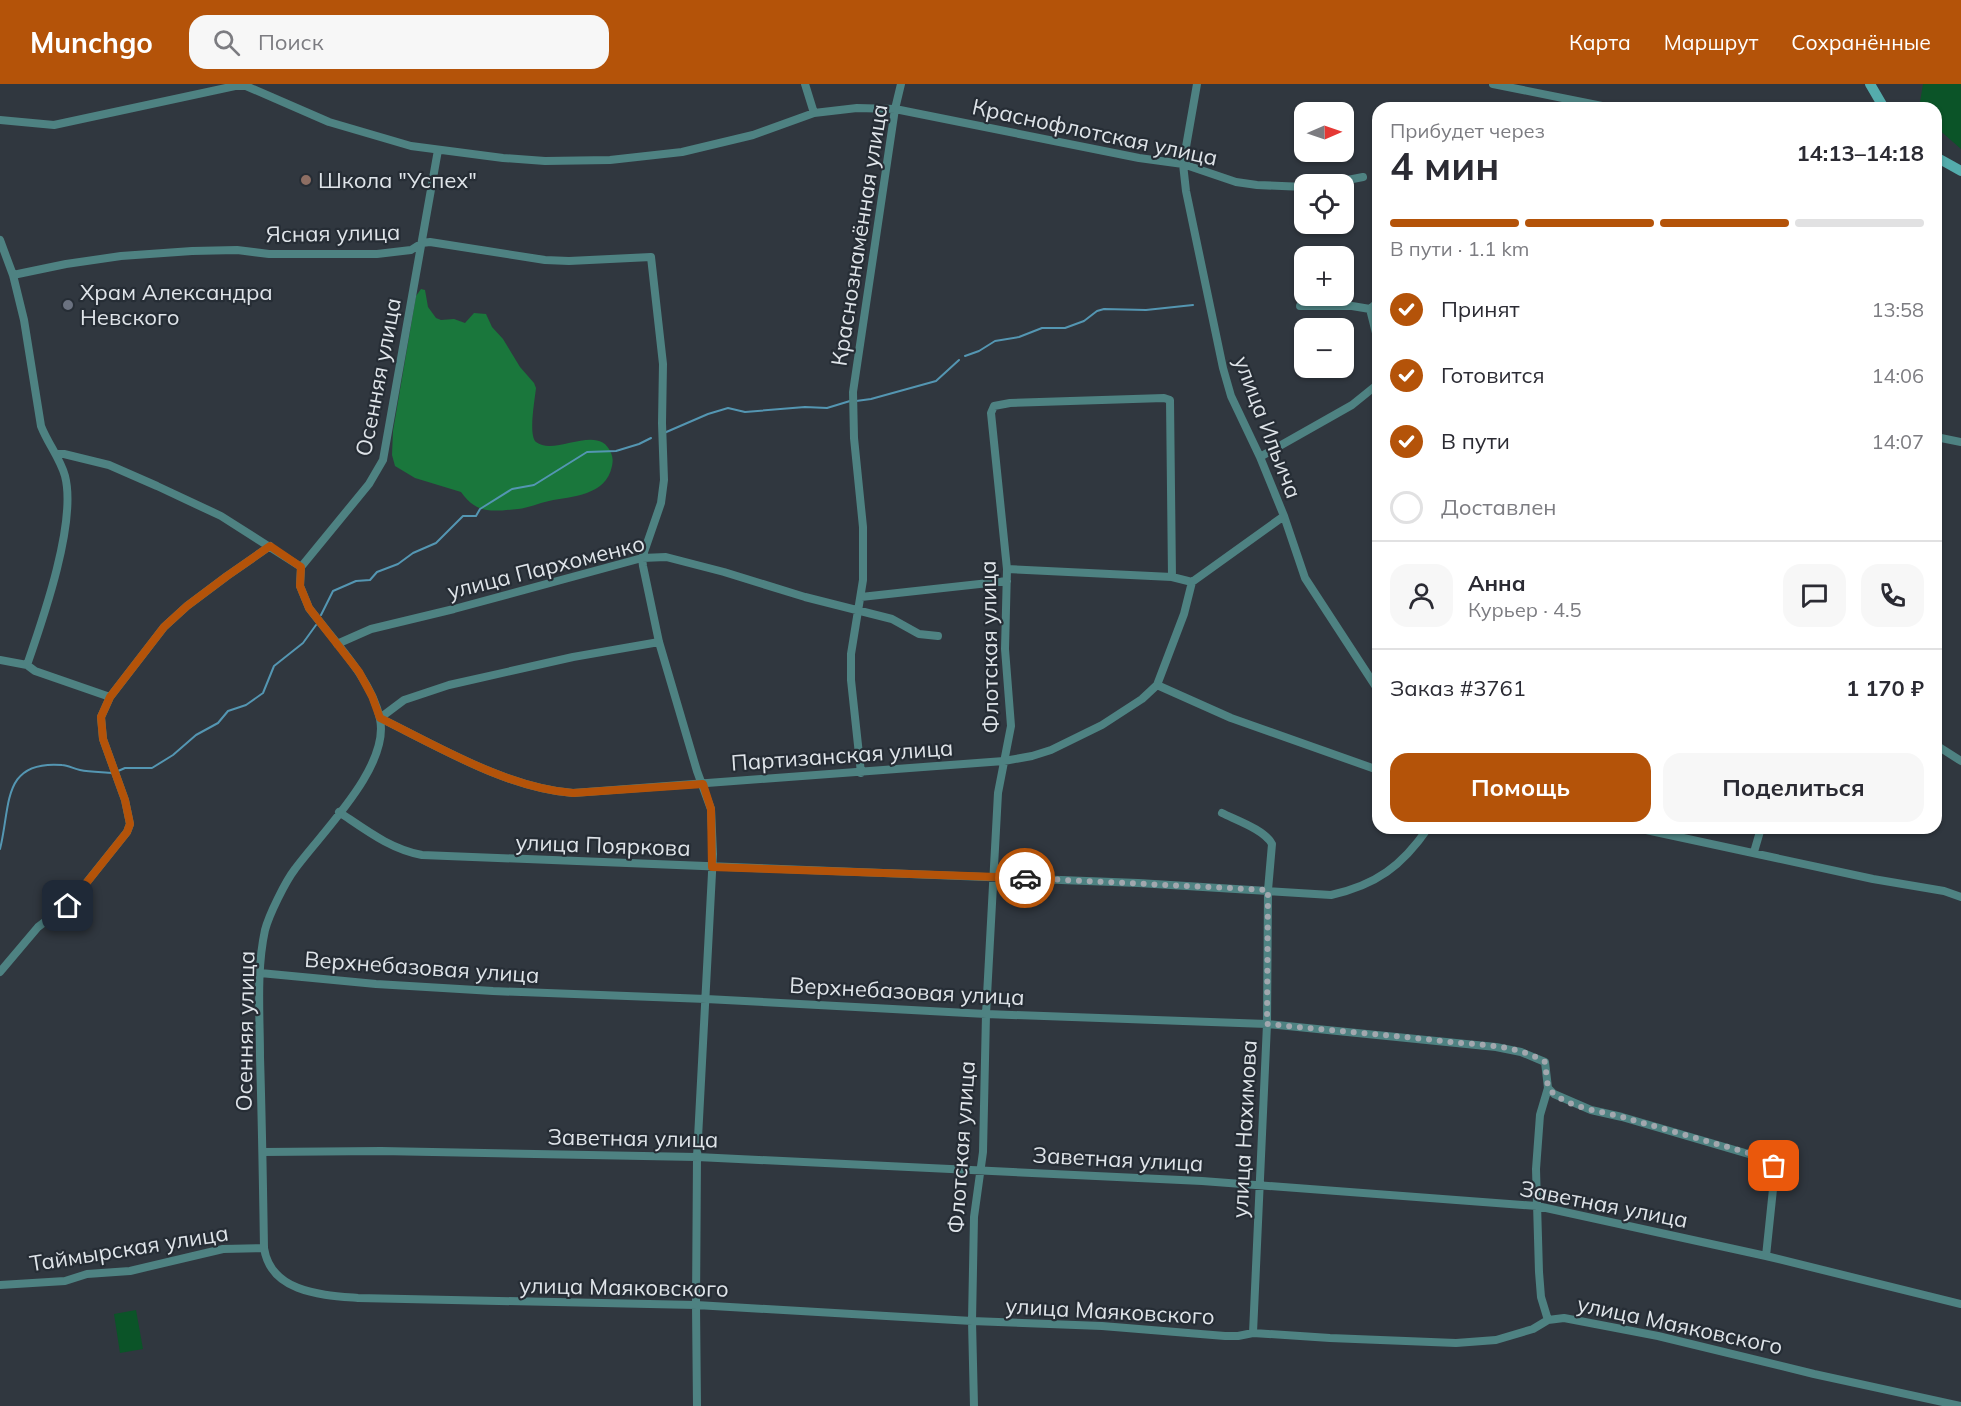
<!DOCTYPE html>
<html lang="ru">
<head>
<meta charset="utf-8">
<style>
	:root { --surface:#fff; --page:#f7f7f7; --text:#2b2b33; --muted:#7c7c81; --line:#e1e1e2; --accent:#b45309 }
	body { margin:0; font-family:Mulish,sans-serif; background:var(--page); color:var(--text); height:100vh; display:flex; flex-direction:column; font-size:22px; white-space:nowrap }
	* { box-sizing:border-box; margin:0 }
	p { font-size:20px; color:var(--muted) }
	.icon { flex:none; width:33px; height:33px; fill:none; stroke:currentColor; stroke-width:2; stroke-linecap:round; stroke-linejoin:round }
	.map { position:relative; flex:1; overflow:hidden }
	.details { position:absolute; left:1372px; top:18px; width:570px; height:732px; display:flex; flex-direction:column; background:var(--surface); border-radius:18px; box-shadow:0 2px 4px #0004 }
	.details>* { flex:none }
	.needle { width:39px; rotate:88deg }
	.fabs { position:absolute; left:1294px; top:18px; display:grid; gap:12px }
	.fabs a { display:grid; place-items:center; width:60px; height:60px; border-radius:12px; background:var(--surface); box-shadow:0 2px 4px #0004; font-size:30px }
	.pin { position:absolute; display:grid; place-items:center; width:51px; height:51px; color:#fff; margin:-26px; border-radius:12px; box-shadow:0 3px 9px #0006 }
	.courier { position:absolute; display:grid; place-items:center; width:60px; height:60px; margin:-30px; border:4px solid #b45309; border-radius:50%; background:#fff; color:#222; box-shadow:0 2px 8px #0007 }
	.headline em { font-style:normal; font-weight:700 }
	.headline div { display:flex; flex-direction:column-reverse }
	.headline { display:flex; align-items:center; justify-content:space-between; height:102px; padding:0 18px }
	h1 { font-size:39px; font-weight:700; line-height:45px }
	.bar { display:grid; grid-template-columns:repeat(4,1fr); gap:9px 6px; align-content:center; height:72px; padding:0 18px }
	.bar i { height:8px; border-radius:4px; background:var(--line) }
	.bar .on { background:var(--accent) }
	.bar p { grid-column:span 4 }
	.line { display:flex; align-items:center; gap:15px; padding:0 18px; border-top:2px solid var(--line) }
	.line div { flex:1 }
	.round { display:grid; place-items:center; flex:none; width:63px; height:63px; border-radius:18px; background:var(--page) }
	ol { padding:0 18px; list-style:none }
	li { display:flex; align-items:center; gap:18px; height:66px }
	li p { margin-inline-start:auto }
	li .icon { padding:6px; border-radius:50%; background:var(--accent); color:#fff; stroke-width:4 }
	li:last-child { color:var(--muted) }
	li i { width:33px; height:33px; border:3px solid var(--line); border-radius:50% }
	.action { display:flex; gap:12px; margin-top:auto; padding:12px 18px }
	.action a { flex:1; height:69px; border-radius:18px; background:var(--accent); color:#fff; font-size:24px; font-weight:700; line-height:69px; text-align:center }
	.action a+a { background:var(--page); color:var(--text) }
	header { display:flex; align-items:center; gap:36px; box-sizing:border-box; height:84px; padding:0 30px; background:var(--accent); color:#fff }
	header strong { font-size:28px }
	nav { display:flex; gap:33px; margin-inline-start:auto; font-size:21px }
	.search { width:420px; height:54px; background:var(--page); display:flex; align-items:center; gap:15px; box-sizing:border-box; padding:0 21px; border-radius:18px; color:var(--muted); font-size:22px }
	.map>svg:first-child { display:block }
	.green { fill:#0b5428 }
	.forest { fill:#1a773c }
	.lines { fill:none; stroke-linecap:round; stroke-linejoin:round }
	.stream { stroke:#5496b2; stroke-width:2 }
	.street { stroke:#4e8282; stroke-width:8 }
	.secondary { stroke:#54acac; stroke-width:10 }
	.done { stroke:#a2a7ae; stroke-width:6; stroke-dasharray:0 10.8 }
	.route { stroke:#b45309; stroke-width:8 }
	.education-dot { fill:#8d6e63; stroke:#262d35; stroke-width:2 }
	.worship-dot { fill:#6b7280; stroke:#262d35; stroke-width:2 }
	.labels { text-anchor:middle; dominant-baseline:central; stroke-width:4.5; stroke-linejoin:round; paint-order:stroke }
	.street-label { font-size:22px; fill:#dfe4e9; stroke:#262d35 }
	.poi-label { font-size:22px; fill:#dfe4e9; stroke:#262d35; text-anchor:start }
</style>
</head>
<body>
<header>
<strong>Munchgo</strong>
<div class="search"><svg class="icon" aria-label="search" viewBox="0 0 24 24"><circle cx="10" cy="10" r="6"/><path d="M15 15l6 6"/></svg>Поиск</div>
<nav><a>Карта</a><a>Маршрут</a><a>Сохранённые</a></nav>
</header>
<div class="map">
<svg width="1961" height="1322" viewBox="0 0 1961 1322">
	<rect width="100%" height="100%" fill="#30373f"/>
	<path class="green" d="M1923,0H1961V65L1937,44L1936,24H1919Z
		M136,1226L143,1265L120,1269L114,1230Z"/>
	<path class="forest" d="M421,205L425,206L428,223L436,234L441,236L454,235L465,239L474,229L486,230L492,243L503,255L520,283L534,299L536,304C535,315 528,351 536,358C555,373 599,338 611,369C613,374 613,377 612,382C606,412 572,412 549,417C538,419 529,424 518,425C493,427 477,431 461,408L415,394L395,382L392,371L393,347L416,212Z"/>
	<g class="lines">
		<path class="stream" d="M965,272L979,267L995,257L1019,253L1042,244H1065L1084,237L1097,227L1104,225L1146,226L1193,221
			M856,317L871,315L936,297L959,276
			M664,349L708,330L728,324L745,328L805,323L827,324L850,317
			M321,531L333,507L356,497L370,496L377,488L398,480L413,469L436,459L463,432H476L480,425L512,405L534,401L587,368L616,367L639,360L651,354
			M118,687L125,684H152L173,671L196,651L218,639L228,627L246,621L263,609L274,582L303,559L316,541
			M0,765C11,722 1,676 62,681C68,681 74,685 80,686C90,688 102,688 113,689"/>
		<path class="street" d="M805,0L814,29
			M1197,0L1183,80L1186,107L1223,284L1231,312L1260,373L1284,432L1305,494L1378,606
			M1493,0L1612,24
			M0,36L54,41L235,2H246L329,38L411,62L503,74L545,77L610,76L682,68L753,51L814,29L857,24L895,25L1139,74L1183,80L1236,98L1257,101L1305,103
			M438,66L383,376L369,400L301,483L300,502L309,524C333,556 372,595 380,635C390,683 322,748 295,785C285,798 269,831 265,846C256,887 260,932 260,973C262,1037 263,1101 264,1164C271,1209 322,1211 358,1214L696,1221L972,1237L1102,1242L1225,1252H1238L1253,1249L1330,1254L1456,1259L1496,1256L1533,1245L1548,1236L1564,1234L1658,1252L1814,1290L1961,1322
			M1327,100L1363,93
			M0,156L13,191L24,236L41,342C48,360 60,374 65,392C77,438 43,535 27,581
			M13,191L66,180L121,172L192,167L237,166L269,170H377L411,166L422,159L430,158L545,176L569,177L651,173L663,280L662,339L664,396L661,419L642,474L643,482L659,558L697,687L711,725L713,770L697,1073L696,1221L697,1322
			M1300,222H1352L1370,225L1378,218
			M1370,225L1378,257
			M1936,353L1961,358
			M56,370H64L109,381L157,402L221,432L301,483
			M1260,373L1352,321L1378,300
			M1007,485L1172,493L1192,498L1284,432
			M861,513L1007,497
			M659,558L573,573L449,601L404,616L380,634C439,663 507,704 573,709L1004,677L1032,672L1051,666L1102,641L1142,615L1157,601L1184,530L1192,498
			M337,560L371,545L454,525L642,474L666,473L724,488L805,513L892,535L919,550L938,552
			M0,576L27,581L35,587L110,613
			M1157,601L1231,634L1378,686
			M1936,661L1961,677
			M861,689L851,596V570L863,496V443L854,354L853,308L895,25L901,0
			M339,728C366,746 390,765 422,771L1138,799L1331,811C1376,801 1402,782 1428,744
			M1222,729C1236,736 1265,746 1272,760L1268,806L1267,940L1253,1249
			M1637,744L1873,795L1944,807L1961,813
			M1754,768L1761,744
			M0,888L38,843L71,818L127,748L130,740L125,716L103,655L101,633L110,613L164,543L187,522L227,492L270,462
			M260,889L376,900L493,907L706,915L986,930L1267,940L1496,963L1521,968L1545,978L1548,1004L1540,1031L1536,1085L1539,1188L1541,1213L1548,1236
			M1548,1004L1554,1010L1591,1026L1622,1033L1769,1076L1774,1082L1775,1086L1766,1172
			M263,1068L381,1067L697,1073L1202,1097L1537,1122L1766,1172L1961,1220
			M0,1201L65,1197L87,1190L130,1187L223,1165L264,1164
			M974,1322L972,1237L974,1133L983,1068L986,930L998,709L1011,642L1005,565L1007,485L991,329L994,322L1010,319L1164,314L1170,316L1172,493"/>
		<path class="secondary" d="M1870,0L1884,24
			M1936,73L1961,87"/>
	</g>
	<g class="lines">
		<path class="done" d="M1025,794L1268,806L1267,940C1328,946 1390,951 1451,958C1482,961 1517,961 1545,978C1547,987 1545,1002 1552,1008C1571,1025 1602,1027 1626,1034C1671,1047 1717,1060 1763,1073L1769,1076L1774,1082"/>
		<path class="route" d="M68,822L127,748L130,740L125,716L103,655L101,633L110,613L164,543L187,522L227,492L270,462L301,483L300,502L309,524L359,588L372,612L380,634C439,663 507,704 573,709L703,700L711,725L712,783L1025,794"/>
	</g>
	<circle class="education-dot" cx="306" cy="96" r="6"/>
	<circle class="worship-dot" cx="68" cy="221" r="6"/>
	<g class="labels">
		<g class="street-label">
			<text transform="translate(1095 48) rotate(12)">Краснофлотская улица</text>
			<text transform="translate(333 149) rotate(-1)">Ясная улица</text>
			<text transform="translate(859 151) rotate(-81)">Краснознамённая улица</text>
			<text transform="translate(378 293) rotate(-79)">Осенняя улица</text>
			<text transform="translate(1268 343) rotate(69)">улица Ильича</text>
			<text transform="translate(546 483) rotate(-14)">улица Пархоменко</text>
			<text transform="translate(989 563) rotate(-91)">Флотская улица</text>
			<text transform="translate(842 671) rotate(-4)">Партизанская улица</text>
			<text transform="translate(603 761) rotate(2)">улица Пояркова</text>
			<text transform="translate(422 883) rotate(4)">Верхнебазовая улица</text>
			<text transform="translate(907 907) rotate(3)">Верхнебазовая улица</text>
			<text transform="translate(245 947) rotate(-89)">Осенняя улица</text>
			<text transform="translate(1244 1045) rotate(-87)">улица Нахимова</text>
			<text transform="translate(633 1054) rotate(1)">Заветная улица</text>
			<text transform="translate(961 1063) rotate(-86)">Флотская улица</text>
			<text transform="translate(1118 1075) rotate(3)">Заветная улица</text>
			<text transform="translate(1604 1120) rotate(11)">Заветная улица</text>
			<text transform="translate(129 1164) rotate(-9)">Таймырская улица</text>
			<text transform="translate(624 1203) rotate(1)">улица Маяковского</text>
			<text transform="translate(1110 1227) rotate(3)">улица Маяковского</text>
			<text transform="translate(1680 1241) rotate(12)">улица Маяковского</text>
		</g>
		<g class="poi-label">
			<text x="318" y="96">Школа "Успех"</text>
			<text x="80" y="208">Храм Александра<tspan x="80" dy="25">Невского</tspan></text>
		</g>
	</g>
</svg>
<div class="fabs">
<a><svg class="needle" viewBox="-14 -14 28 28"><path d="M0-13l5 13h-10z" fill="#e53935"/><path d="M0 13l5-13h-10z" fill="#7c7c81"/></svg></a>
<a><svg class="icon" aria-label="locate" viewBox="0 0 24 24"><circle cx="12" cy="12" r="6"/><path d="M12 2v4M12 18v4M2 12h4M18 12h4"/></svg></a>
<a>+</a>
<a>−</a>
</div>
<div class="pin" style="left:1774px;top:1082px;background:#ea580c"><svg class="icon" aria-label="bag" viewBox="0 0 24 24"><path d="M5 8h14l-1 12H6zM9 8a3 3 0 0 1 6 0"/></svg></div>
<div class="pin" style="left:68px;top:822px;background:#1f2937"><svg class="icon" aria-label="home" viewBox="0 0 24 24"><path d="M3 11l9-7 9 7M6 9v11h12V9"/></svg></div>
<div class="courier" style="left:1025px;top:794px"><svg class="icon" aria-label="car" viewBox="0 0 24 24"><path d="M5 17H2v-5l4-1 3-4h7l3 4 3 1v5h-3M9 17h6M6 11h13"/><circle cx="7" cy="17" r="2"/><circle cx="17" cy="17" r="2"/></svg></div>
<section class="details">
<div class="headline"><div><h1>4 мин</h1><p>Прибудет через</p></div><em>14:13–14:18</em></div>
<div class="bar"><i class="on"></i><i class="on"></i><i class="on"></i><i></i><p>В пути · 1.1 km</p></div>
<ol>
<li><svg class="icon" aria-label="check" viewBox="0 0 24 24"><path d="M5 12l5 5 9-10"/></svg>Принят<p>13:58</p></li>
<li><svg class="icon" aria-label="check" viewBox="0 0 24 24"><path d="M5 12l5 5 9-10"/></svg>Готовится<p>14:06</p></li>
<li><svg class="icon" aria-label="check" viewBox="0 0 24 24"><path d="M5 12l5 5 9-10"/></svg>В пути<p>14:07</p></li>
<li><i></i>Доставлен</li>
</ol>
<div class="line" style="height:108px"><a class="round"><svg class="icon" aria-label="person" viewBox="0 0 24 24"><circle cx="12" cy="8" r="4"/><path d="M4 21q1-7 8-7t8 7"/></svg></a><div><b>Анна</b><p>Курьер · 4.5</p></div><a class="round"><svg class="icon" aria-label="chat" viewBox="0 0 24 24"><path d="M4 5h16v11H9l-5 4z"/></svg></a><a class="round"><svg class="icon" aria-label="phone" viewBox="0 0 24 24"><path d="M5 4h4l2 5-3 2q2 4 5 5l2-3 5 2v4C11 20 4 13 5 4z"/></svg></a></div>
<div class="line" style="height:78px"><div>Заказ #3761</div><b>1 170 ₽</b></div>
<div class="action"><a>Помощь</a><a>Поделиться</a></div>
</section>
</div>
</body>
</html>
